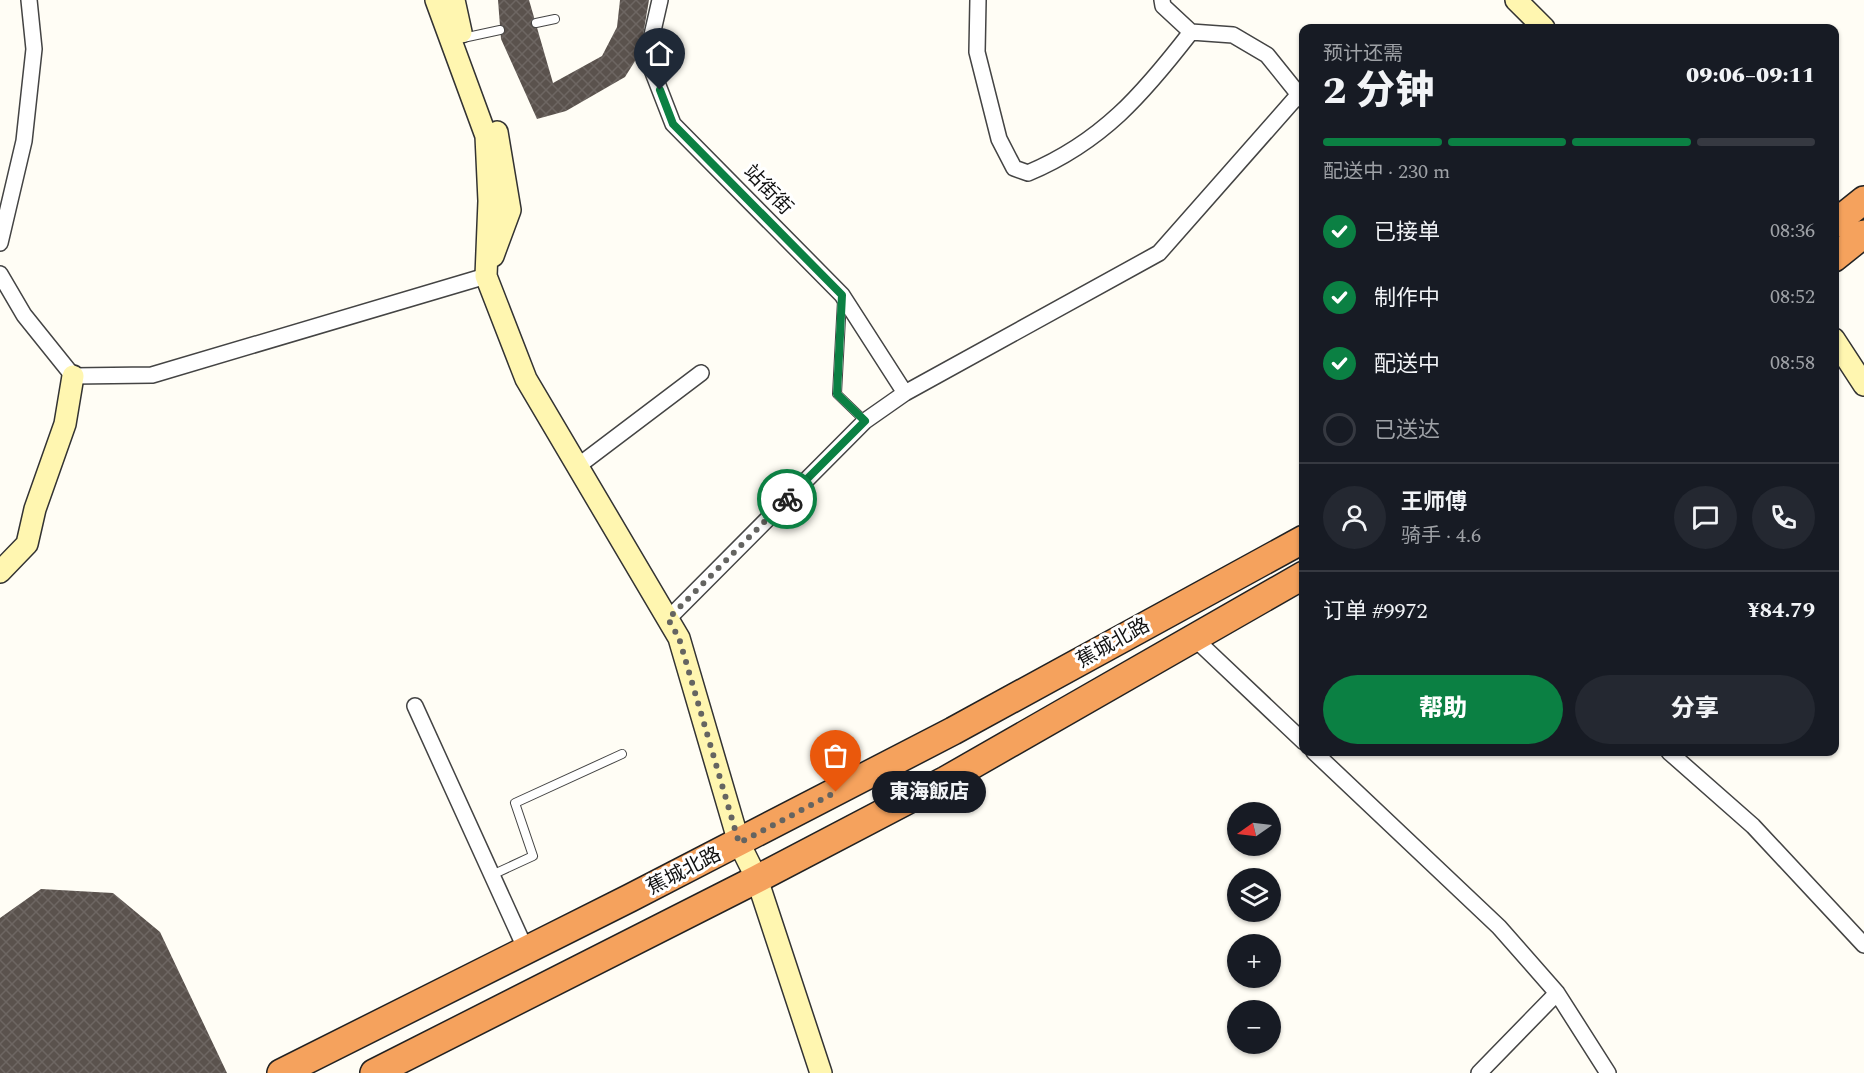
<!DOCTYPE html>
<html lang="zh">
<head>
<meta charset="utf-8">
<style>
	:root { --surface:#171b24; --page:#242831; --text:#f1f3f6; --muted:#9ea1a6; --line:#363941; --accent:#0b8043 }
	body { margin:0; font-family:Spectral,"Noto Sans SC",serif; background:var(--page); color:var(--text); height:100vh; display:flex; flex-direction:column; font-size:22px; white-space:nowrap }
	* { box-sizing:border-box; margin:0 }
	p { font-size:20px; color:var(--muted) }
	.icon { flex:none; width:33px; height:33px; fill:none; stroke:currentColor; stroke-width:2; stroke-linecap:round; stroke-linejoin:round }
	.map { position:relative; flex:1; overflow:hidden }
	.panel { position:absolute; left:1299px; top:24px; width:540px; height:732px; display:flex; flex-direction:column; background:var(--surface); border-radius:12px; box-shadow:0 2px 4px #0004 }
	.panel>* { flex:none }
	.needle { width:39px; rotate:256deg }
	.buttons { position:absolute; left:1227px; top:802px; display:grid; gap:12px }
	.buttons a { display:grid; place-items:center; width:54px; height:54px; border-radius:50%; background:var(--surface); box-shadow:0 2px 4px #0004; font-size:30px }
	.pin { position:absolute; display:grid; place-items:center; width:51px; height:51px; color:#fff; margin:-62px -26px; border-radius:50% 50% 50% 0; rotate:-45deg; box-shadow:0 0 6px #0007 }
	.pin .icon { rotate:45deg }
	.courier { position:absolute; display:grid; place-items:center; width:60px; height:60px; margin:-30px; border:4px solid #0b8043; border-radius:50%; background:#fff; color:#222; box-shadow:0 2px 8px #0007 }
	.bubble { position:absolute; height:42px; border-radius:21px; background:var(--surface); box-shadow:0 2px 4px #0004; font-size:20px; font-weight:800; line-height:42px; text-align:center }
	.head em { font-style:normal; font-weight:800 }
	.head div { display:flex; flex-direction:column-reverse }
	.head { display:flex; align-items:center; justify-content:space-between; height:102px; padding:0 24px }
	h1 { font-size:39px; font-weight:800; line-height:45px }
	.bar { display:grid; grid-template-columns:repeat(4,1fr); gap:9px 6px; align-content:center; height:72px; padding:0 24px }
	.bar i { height:8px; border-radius:4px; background:var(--line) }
	.bar .on { background:var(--accent) }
	.bar p { grid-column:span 4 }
	.line { display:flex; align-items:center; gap:15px; padding:0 24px; border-top:2px solid var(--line) }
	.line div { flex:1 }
	.round { display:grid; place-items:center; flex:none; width:63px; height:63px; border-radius:32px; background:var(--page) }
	ol { padding:0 24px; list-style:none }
	li { display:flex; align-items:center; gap:18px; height:66px }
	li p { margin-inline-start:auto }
	li .icon { padding:6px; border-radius:50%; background:var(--accent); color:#fff; stroke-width:4 }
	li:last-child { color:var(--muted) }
	li i { width:33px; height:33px; border:3px solid var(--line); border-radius:50% }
	.primary-button { display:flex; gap:12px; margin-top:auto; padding:12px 24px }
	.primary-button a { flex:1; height:69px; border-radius:36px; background:var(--accent); color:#fff; font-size:24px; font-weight:800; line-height:69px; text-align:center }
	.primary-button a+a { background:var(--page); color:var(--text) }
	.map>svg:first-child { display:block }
	.building { fill:url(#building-cross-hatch) }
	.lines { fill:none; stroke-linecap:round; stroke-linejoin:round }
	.lane-casing { stroke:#444; stroke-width:10 }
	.street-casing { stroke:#444; stroke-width:18 }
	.secondary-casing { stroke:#333; stroke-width:24 }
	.highway-casing { stroke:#222; stroke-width:30 }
	.lane { stroke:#fff; stroke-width:8 }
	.street { stroke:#fff; stroke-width:15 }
	.secondary { stroke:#fff6b0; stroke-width:21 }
	.highway { stroke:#f5a25d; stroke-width:27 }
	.done { stroke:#646461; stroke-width:6; stroke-dasharray:0 10.8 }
	.route { stroke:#0b8043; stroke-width:8 }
	.labels { text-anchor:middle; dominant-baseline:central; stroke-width:6; stroke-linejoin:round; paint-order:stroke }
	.street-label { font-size:20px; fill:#111; stroke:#fff }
</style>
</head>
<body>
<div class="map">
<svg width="1864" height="1073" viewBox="0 0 1864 1073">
	<defs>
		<pattern id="building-cross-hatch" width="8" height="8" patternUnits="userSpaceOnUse" patternTransform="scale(1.5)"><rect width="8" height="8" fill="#5a524d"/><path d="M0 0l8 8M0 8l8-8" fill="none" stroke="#6d6662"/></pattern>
	</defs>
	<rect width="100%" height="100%" fill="#fffdf5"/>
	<path class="building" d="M498,0H529L553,83L602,56L617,27L620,0H649L640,53L625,77L566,111L537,119L501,39Z
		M41,889L113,893L160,932L227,1073H0V918Z"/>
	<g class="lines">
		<g class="lane-casing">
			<path id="lane" d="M536,23L555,19
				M463,38L500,30
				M842,300L837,394L865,421
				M492,875L533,856L515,803L622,754"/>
		</g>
		<g class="street-casing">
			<path id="street" d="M660,0L647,57L673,124L842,295L905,393
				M978,0L977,52L999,139L1014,168L1028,173C1102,142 1143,94 1191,32
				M1162,0L1163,6L1191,32L1233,35L1267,55L1304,101
				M0,243L24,141L34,49L29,0
				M0,274L24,315L73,376L152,375L486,276
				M578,466L701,373
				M668,619L865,421L905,393L1159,253L1300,93
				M1194,638L1304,742
				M415,706L526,950
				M1314,752L1499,927L1557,993L1608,1073
				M1669,752L1753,826L1864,945
				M1479,1073L1557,993"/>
		</g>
		<g class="secondary-casing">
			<path id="secondary" d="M436,0L486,136L489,201L486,276L526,379L679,638L739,843L757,879L821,1073
				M454,0L461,32
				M1516,0L1544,28
				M493,256L510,210L497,132
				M1834,339L1864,385
				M0,572L27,544L35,509L65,424L73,376"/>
		</g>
		<g class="highway-casing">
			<path id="highway" d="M1834,224L1864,200
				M1834,258L1864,234
				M281,1073L630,898L953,731L1304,539
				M374,1073L757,879L946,780L1304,575"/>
		</g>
		<use href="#lane" class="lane"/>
		<use href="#street" class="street"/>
		<use href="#secondary" class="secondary"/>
		<use href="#highway" class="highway"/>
	</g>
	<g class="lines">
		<path class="done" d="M787,499L668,619L679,638L739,843L836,792"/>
		<path class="route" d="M660,90L673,124L842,295L837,394L865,421L787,499"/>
	</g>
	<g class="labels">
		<g class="street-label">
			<text transform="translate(768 190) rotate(46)">站街街</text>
			<text transform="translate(1113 643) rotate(-29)">蕉城北路</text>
			<text transform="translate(684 871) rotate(-27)">蕉城北路</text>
		</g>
	</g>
</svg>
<div class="buttons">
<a><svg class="needle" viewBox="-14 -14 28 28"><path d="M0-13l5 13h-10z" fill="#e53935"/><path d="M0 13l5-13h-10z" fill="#9ea1a6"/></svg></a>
<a><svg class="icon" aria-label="layers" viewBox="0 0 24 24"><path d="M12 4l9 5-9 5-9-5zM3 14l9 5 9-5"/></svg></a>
<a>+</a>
<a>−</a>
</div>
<div class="pin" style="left:836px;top:792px;background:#ea580c"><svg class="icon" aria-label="bag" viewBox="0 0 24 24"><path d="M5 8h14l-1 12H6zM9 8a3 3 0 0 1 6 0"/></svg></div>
<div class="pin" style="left:660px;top:90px;background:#1f2937"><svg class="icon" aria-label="home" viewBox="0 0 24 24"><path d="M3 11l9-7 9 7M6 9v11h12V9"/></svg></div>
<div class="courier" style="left:787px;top:499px"><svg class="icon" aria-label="bike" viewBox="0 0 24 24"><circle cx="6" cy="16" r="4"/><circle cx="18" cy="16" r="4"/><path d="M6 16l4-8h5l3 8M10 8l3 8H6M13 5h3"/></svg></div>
<div class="bubble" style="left:872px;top:771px;width:114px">東海飯店</div>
<section class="panel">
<div class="head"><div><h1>2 分钟</h1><p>预计还需</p></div><em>09:06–09:11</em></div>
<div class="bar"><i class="on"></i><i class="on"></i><i class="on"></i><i></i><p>配送中 · 230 m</p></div>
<ol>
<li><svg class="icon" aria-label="check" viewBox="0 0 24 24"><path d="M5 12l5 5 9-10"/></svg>已接单<p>08:36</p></li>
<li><svg class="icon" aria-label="check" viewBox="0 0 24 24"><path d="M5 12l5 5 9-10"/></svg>制作中<p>08:52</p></li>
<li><svg class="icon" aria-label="check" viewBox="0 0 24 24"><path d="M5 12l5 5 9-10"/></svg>配送中<p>08:58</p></li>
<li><i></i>已送达</li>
</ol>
<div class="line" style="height:108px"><a class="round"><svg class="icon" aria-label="person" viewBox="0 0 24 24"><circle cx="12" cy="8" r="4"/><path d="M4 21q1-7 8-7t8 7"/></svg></a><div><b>王师傅</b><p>骑手 · 4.6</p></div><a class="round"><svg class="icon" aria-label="chat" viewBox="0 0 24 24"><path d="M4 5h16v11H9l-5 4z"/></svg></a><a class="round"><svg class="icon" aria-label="phone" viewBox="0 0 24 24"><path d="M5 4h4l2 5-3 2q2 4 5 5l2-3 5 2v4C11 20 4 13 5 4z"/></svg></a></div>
<div class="line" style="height:78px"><div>订单 #9972</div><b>¥84.79</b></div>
<div class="primary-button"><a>帮助</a><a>分享</a></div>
</section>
</div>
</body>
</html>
